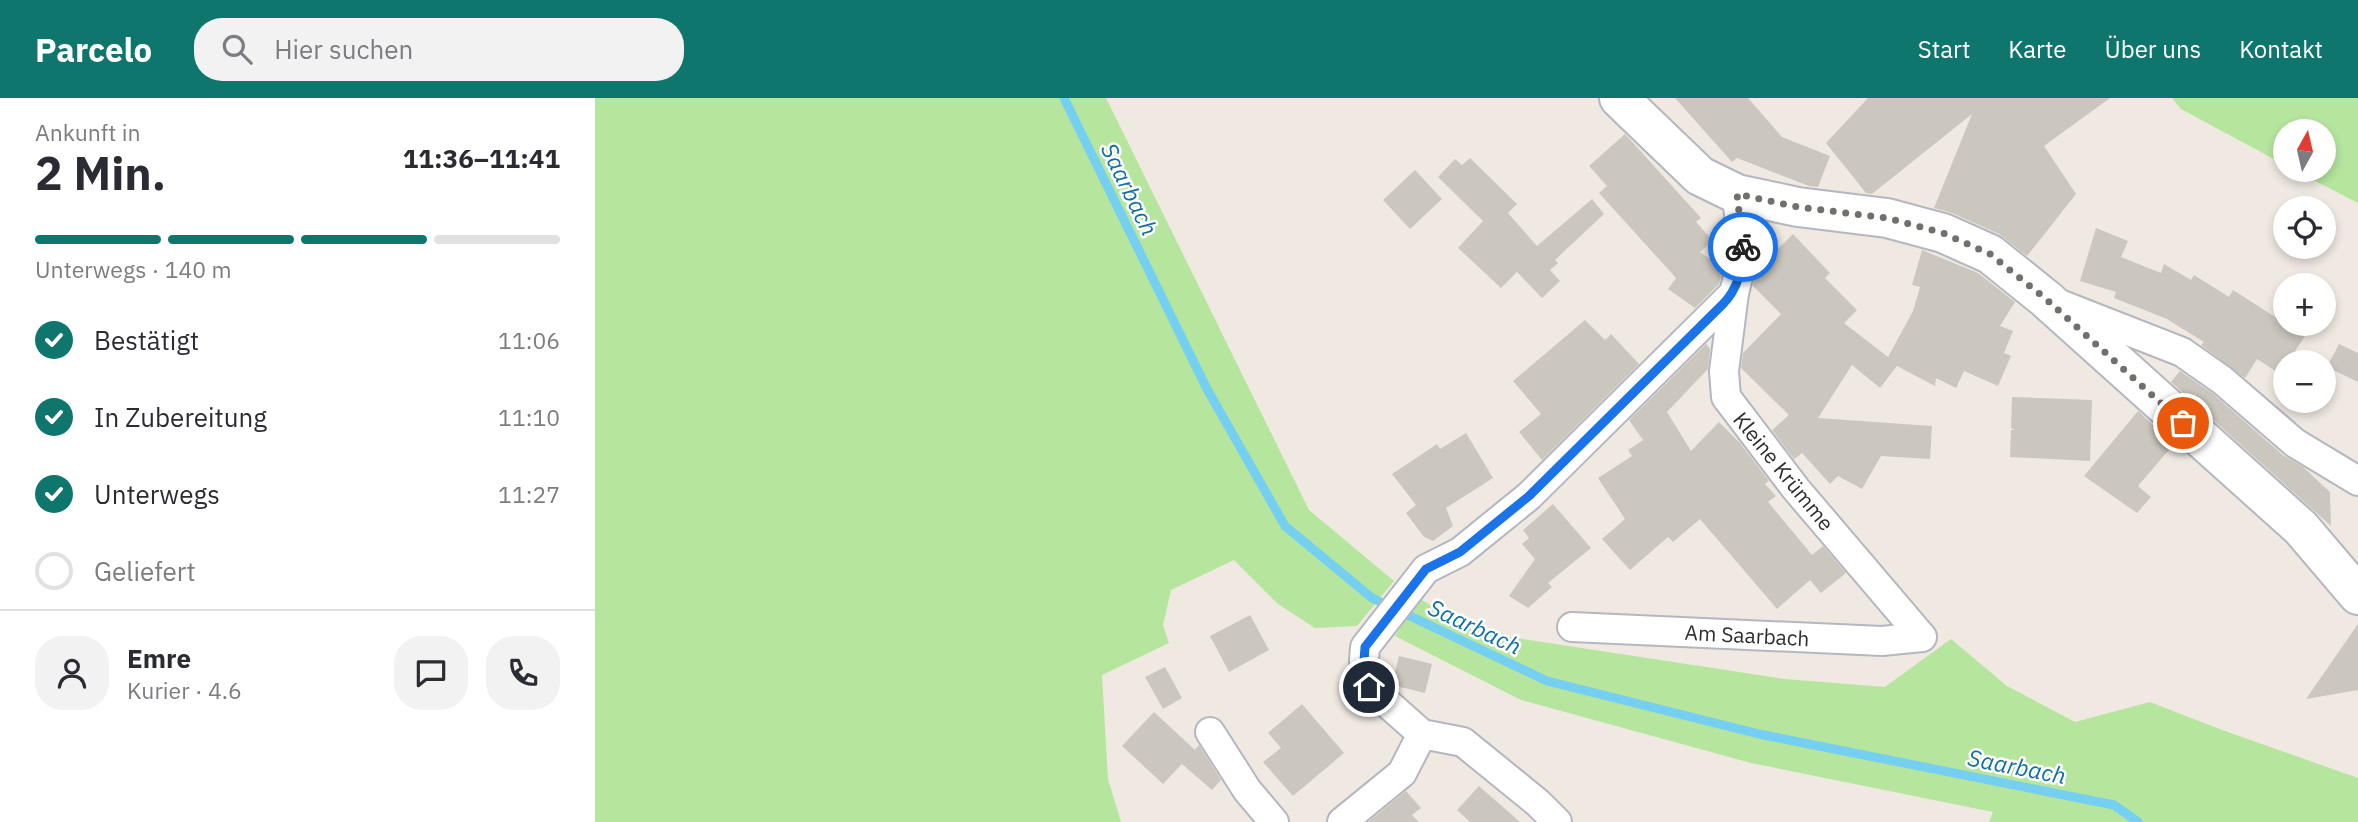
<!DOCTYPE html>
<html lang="de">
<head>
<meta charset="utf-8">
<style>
	:root { --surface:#fff; --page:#f2f2f3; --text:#2b2b33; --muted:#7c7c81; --line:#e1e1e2; --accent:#0f766e }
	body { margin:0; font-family:"IBM Plex Sans",sans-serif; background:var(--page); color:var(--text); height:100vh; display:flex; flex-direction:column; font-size:26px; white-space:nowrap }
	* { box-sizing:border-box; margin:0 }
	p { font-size:23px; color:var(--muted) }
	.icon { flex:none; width:38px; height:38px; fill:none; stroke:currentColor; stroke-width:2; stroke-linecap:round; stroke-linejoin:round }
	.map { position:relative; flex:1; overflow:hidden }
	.sheet { display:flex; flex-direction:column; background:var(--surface); width:595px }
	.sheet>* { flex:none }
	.needle { width:46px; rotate:8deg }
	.buttons { position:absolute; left:1678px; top:21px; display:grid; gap:14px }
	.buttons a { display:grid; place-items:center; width:63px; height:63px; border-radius:50%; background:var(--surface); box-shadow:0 4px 10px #0003; font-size:35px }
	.pin { position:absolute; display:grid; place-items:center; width:60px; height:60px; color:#fff; margin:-30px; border:4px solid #fff; border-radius:50%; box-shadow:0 2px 7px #0007 }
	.courier { position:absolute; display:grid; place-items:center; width:70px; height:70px; margin:-35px; border:5px solid #1a73e8; border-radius:50%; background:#fff; color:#222; box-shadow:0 2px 9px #0007 }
	.headline em { font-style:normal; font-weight:700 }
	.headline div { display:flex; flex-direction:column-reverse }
	.headline { display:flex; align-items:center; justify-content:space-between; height:119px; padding:0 35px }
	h1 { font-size:46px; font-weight:700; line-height:52px }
	.bar { display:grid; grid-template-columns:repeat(4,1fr); gap:10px 7px; align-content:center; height:84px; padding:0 35px }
	.bar i { height:9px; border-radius:5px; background:var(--line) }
	.bar .active { background:var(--accent) }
	.bar p { grid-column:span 4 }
	.line { display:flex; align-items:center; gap:18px; padding:0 35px; border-top:2px solid var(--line) }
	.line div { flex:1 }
	.round { display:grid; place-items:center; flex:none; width:74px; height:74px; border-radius:28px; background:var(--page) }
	ol { padding:0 35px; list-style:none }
	li { display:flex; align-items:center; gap:21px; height:77px }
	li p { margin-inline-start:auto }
	li .icon { padding:7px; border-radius:50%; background:var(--accent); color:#fff; stroke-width:4 }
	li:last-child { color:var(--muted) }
	li i { width:38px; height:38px; border:4px solid var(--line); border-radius:50% }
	header { display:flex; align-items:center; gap:42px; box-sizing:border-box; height:98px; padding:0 35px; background:var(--accent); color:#fff }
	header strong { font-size:33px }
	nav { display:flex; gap:38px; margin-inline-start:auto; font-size:24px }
	.search { width:490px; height:63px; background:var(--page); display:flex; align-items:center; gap:18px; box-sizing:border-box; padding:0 24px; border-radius:28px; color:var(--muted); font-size:26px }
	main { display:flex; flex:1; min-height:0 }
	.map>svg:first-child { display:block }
	.green { fill:#b6e59e }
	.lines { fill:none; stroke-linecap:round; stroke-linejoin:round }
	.stream { stroke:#75cff0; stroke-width:9 }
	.building { fill:#cbc7bf }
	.minor-casing { stroke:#b4b7c1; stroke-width:32 }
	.secondary-casing { stroke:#b4b7c1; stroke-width:42 }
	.minor { stroke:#fff; stroke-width:28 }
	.secondary { stroke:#fff; stroke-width:38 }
	.done { stroke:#726f6d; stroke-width:7; stroke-dasharray:0 12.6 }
	.route { stroke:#1a73e8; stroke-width:9 }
	.labels { text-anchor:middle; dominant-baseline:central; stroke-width:5; stroke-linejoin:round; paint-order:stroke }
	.street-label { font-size:21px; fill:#2e2e2e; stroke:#fff }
	.water-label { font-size:23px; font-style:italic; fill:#0d6fa3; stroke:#fff }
</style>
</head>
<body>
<header>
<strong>Parcelo</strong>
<div class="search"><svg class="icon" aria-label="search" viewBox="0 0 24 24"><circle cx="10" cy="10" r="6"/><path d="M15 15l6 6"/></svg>Hier suchen</div>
<nav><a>Start</a><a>Karte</a><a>Über uns</a><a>Kontakt</a></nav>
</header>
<main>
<section class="sheet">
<div class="headline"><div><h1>2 Min.</h1><p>Ankunft in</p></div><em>11:36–11:41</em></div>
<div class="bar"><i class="active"></i><i class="active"></i><i class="active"></i><i></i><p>Unterwegs · 140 m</p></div>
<ol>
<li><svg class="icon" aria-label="check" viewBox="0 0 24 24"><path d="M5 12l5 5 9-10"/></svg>Bestätigt<p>11:06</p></li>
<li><svg class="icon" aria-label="check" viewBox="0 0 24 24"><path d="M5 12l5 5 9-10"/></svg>In Zubereitung<p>11:10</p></li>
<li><svg class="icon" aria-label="check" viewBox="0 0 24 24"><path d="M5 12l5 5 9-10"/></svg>Unterwegs<p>11:27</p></li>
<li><i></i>Geliefert</li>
</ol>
<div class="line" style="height:126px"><a class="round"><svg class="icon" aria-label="person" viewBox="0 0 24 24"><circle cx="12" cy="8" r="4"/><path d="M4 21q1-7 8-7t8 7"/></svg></a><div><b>Emre</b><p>Kurier · 4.6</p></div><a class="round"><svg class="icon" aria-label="chat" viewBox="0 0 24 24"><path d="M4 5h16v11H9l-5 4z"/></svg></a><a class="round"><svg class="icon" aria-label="phone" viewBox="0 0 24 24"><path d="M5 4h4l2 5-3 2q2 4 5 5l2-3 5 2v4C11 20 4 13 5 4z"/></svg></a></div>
</section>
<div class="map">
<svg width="1763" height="724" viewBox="0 0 1763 724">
	<rect width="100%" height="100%" fill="#efe9e1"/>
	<path class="green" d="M0,0H511L714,412L799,483L762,528L720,530L683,506L639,462L576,492L568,527L574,545L507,577L513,681L526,724H0Z
		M1577,0H1763V105L1699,72H1729V33H1690V67L1586,11Z
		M825,501L882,534L1190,581L1290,589L1356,541L1412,588L1480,624L1555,604L1627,632L1763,680V724H1394L1398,714L1156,665L926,602L800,538Z"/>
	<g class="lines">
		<path class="stream" d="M469,0L612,291L690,428L777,500L952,583L1164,636L1519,707L1543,724"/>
	</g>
	<path class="building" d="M1080,0H1153L1187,39L1235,58L1223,89L1214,88L1142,60L1137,64Z
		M1273,0H1515L1449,48L1481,96L1432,158L1404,136L1357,115L1339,110L1377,16L1277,96L1271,95L1231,45Z
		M1030,36L1106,120L1101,124L1118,143L1105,154L1128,170L1124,186L1100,210L1073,191L1081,180L1004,95L1012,88L994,68Z
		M875,60L922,106L913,115L942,148L997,101L1009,116L960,162L963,165L955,172L965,183L947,200L922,174L906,190L863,150L888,123L843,79L860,61L867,67Z
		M820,72L847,101L815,131L788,102Z
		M1501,130L1533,143L1526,159L1566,175L1569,166L1596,182L1599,177L1634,199L1638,192L1710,238L1685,276L1662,261L1650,280L1606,247L1609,244L1572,221L1519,200L1521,194L1485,183Z
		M1198,136L1235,175L1230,180L1262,212L1249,225L1293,259L1318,213L1325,189L1317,187L1327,152L1383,175L1420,204L1405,228L1418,233L1409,255L1416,258L1403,288L1369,273L1361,290L1341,280L1340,288L1302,268L1285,290L1257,267L1223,320L1337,328L1335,361L1286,358L1267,391L1243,378L1235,386L1207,355L1199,361L1177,332L1194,317L1146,270L1148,255L1186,216L1158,188L1162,172Z
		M990,222L1010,242L1016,236L1044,266L947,362L924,334L946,316L918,283Z
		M1111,246L1115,251L1113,271L1072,314L1096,353L1124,324L1145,345L1174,383L1170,386L1181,398L1173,404L1217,457L1228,448L1251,475L1226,495L1215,482L1182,511L1105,421L1078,444L1073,439L1035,472L1007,441L1030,421L1003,380L1037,358L1033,352L1048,342L1034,322Z
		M1744,246L1763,255V284L1732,269Z
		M1585,273L1617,295L1689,358L1707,368L1735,394L1736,428L1576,284Z
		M1417,299L1497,302L1495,363L1415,359L1416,332H1420L1416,330Z
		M1543,313L1579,346L1543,388L1556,399L1542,415L1489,378Z
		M871,335L898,380L851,410L858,428L838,443L829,439L811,415L821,407L797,376L842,346L845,351Z
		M958,406L996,450L953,485L957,489L933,510L914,498L940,461L927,446L934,440L928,432Z
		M655,517L674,552L634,574L615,538Z
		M1763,526V592L1711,601Z
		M804,558L837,566L830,595L797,587Z
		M570,569L587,600L568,611L550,579Z
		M707,606L749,655L698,698L668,664L686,650L673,635Z
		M559,614L600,652L568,686L527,648Z
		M604,647L626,682L617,692L587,666Z
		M884,688L925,724H875L862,712Z
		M811,693L826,710L817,717L824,724H773Z"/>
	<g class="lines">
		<g class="minor-casing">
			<path id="minor" d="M1142,96L1148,159L1139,195L1129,273L1131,299L1201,391L1327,539
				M1467,207L1587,254L1627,282L1700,345L1763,383
				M977,529L1287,543L1327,539
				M615,634L652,692L679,724
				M747,724L807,675L827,636
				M962,724L943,705L868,644L827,636L774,589L769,563L770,549L831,471L865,454L934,398L1139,195"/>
		</g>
		<g class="secondary-casing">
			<path id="secondary" d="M1024,0L1105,78L1142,96L1203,109L1292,120L1348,135L1395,156L1451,201L1706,430L1763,497"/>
		</g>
		<use href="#minor" class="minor"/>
		<use href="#secondary" class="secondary"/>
	</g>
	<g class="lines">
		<path class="done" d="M1148,149L1142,96L1203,109L1292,120L1348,135L1395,156L1451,201L1588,325"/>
		<path class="route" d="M774,589L769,563L770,549L831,471L865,454L934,398L1128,206C1142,192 1149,169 1148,149"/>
	</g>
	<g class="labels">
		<g class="street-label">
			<text transform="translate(1189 373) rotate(51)">Kleine Krümme</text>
			<text transform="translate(1152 537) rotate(3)">Am Saarbach</text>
		</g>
		<g class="water-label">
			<text transform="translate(535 91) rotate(64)">Saarbach</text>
			<text transform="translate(880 528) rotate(25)">Saarbach</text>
			<text transform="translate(1422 668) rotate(11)">Saarbach</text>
		</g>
	</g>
</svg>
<div class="buttons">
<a><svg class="needle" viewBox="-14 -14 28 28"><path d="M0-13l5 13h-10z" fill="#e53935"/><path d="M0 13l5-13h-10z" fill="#7c7c81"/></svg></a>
<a><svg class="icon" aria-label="locate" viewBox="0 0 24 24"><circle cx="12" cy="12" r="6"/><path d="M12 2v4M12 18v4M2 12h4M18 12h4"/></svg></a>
<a>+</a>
<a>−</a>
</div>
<div class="pin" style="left:1588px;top:325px;background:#ea580c"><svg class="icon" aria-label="bag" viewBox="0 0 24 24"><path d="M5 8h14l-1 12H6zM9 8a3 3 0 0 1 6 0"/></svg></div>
<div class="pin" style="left:774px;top:589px;background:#1f2937"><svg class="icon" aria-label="home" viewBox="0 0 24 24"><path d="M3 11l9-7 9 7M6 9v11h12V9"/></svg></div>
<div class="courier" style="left:1148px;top:149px"><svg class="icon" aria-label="bike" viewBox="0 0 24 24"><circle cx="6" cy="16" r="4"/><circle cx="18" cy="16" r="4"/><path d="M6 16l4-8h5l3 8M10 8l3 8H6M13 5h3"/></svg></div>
</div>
</main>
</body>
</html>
